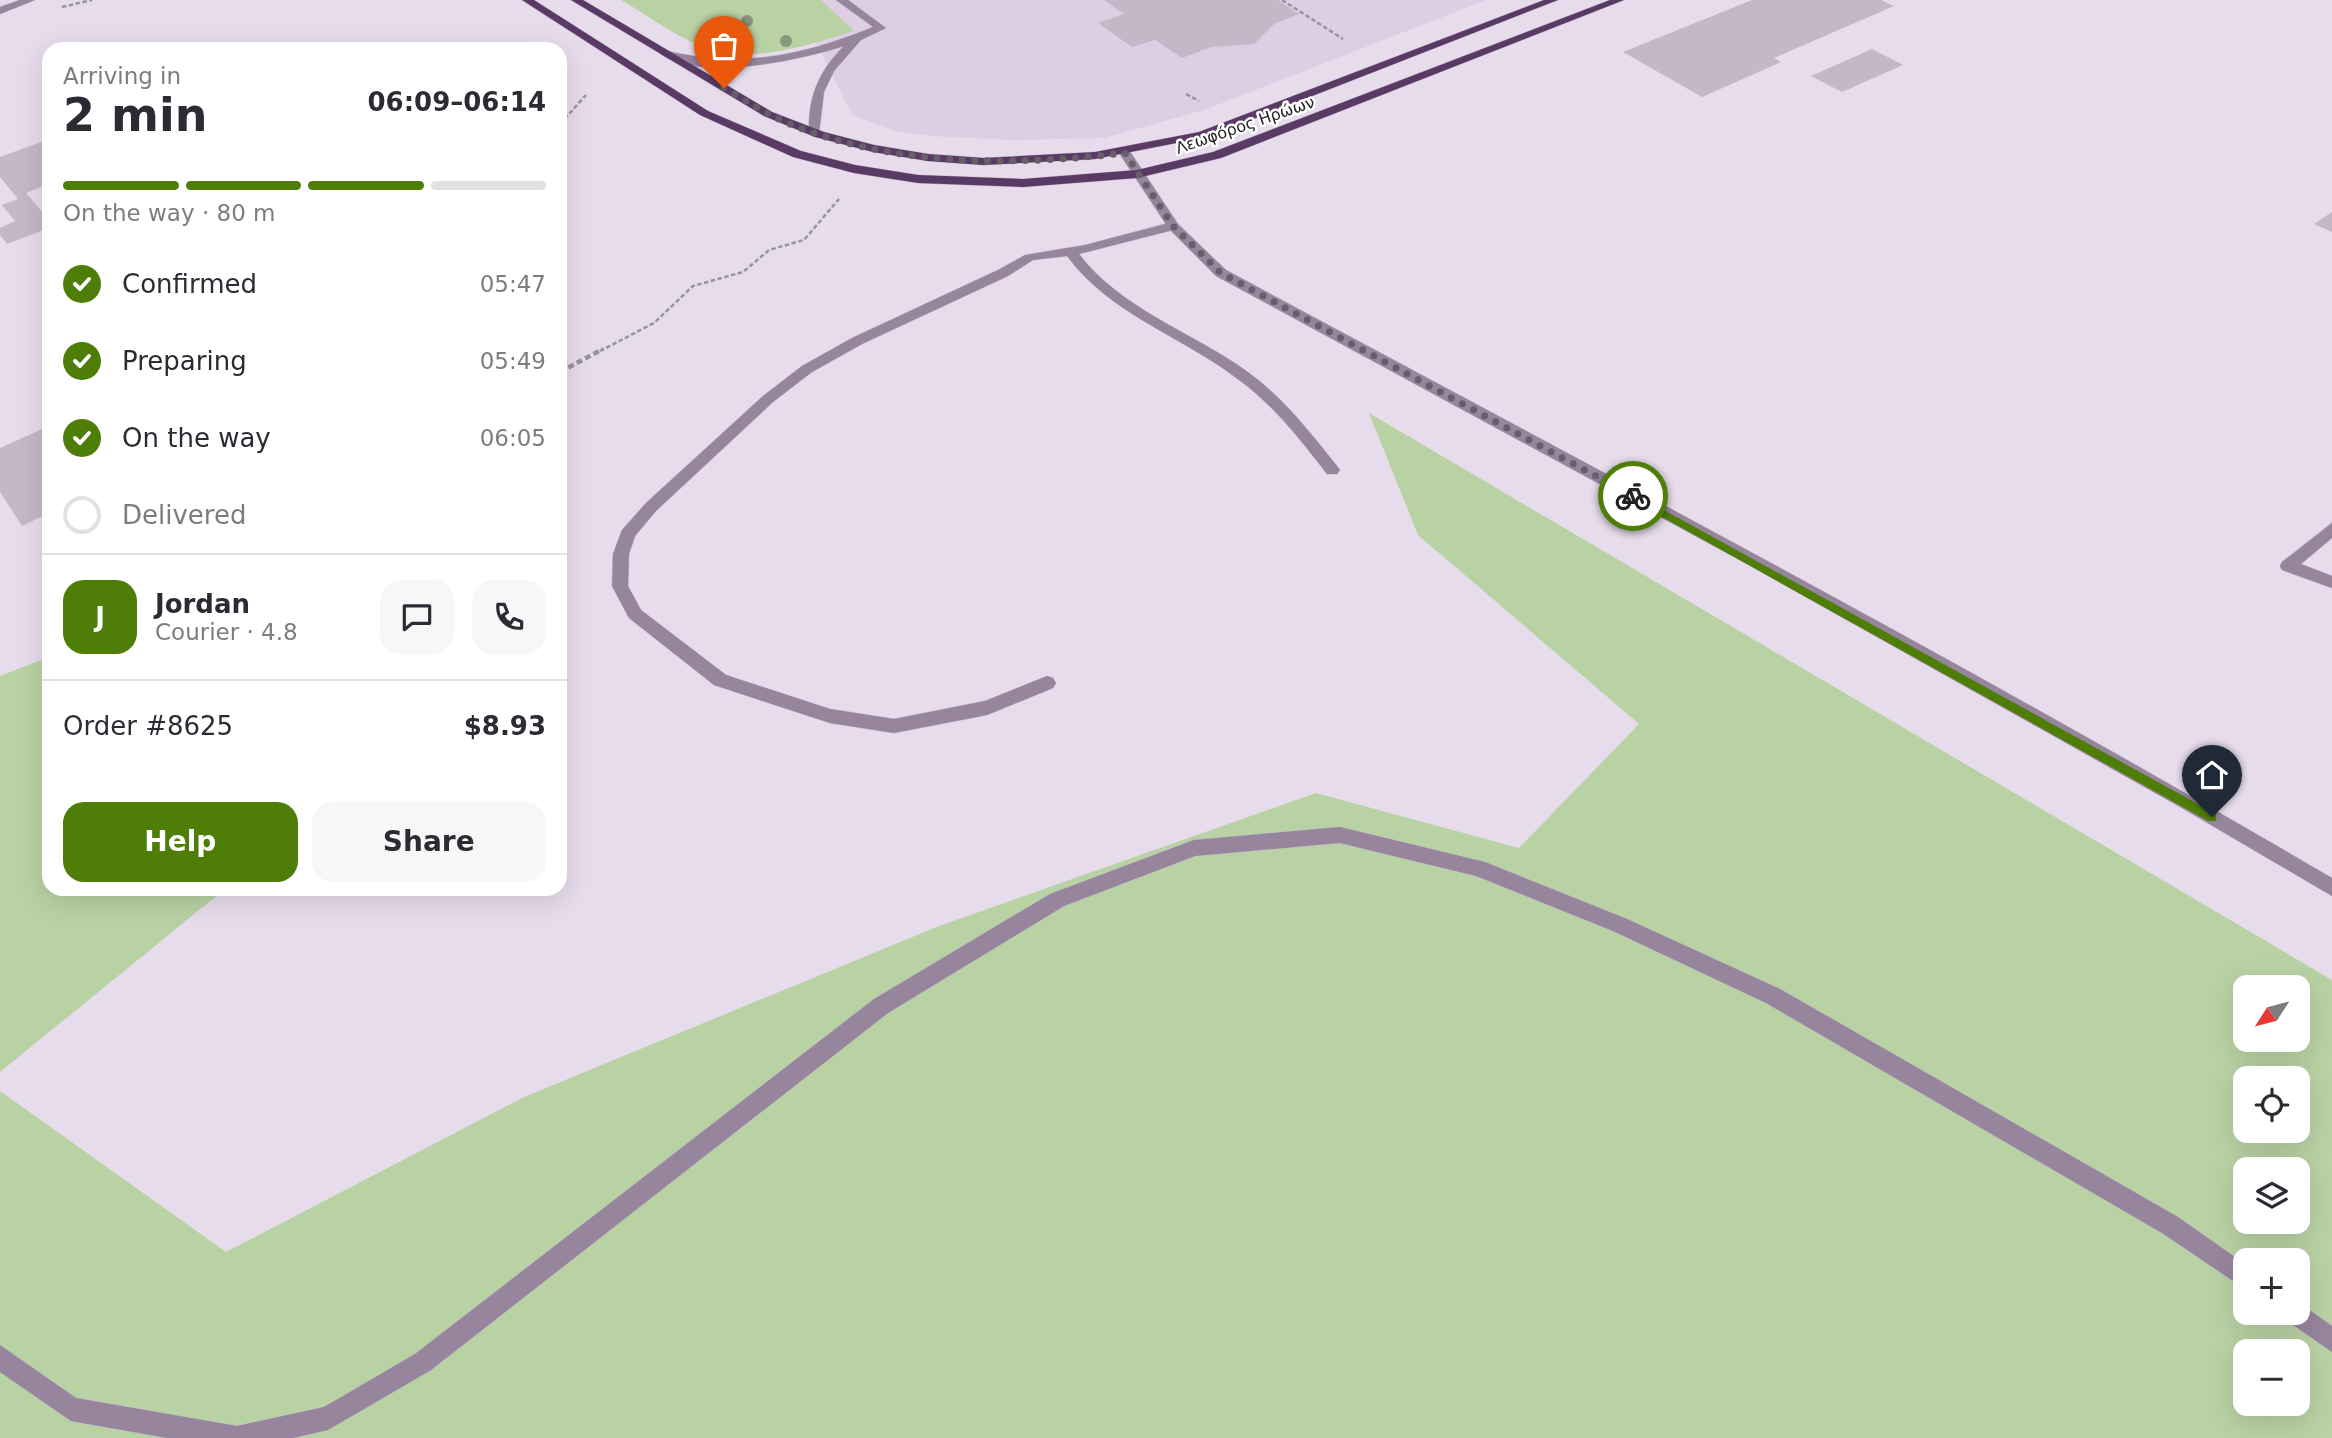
<!DOCTYPE html>
<html lang="en">
<head>
<meta charset="utf-8">
<style>
	:root { --surface:#fff; --page:#f7f7f7; --text:#2b2b33; --muted:#7c7c81; --line:#e1e1e2; --accent:#4f7e08 }
	body { margin:0; font-family:"DejaVu Sans",sans-serif; background:var(--page); color:var(--text); height:100vh; display:flex; flex-direction:column; font-size:26px; white-space:nowrap }
	* { box-sizing:border-box; margin:0 }
	p { font-size:23px; color:var(--muted) }
	.icon { flex:none; width:38px; height:38px; fill:none; stroke:currentColor; stroke-width:2; stroke-linecap:round; stroke-linejoin:round }
	.map { position:relative; flex:1; overflow:hidden }
	.sheet { position:absolute; left:42px; top:42px; width:525px; height:854px; display:flex; flex-direction:column; background:var(--surface); border-radius:21px; box-shadow:0 7px 28px #0002 }
	.sheet>* { flex:none }
	.needle { width:46px; rotate:234deg }
	.tools { position:absolute; left:2233px; top:975px; display:grid; gap:14px }
	.tools a { display:grid; place-items:center; width:77px; height:77px; border-radius:14px; background:var(--surface); box-shadow:0 7px 28px #0002; font-size:35px }
	.pin { position:absolute; display:grid; place-items:center; width:60px; height:60px; color:#fff; margin:-72px -30px; border-radius:50% 50% 50% 0; rotate:-45deg; box-shadow:0 0 7px #0007 }
	.pin .icon { rotate:45deg }
	.courier { position:absolute; display:grid; place-items:center; width:70px; height:70px; margin:-35px; border:5px solid #4f7e08; border-radius:50%; background:#fff; color:#222; box-shadow:0 2px 9px #0007 }
	.head em { font-style:normal; font-weight:800 }
	.head div { display:flex; flex-direction:column-reverse }
	.head { display:flex; align-items:center; justify-content:space-between; height:119px; padding:0 21px }
	h1 { font-size:46px; font-weight:800; line-height:52px }
	.bar { display:grid; grid-template-columns:repeat(4,1fr); gap:10px 7px; align-content:center; height:84px; padding:0 21px }
	.bar i { height:9px; border-radius:5px; background:var(--line) }
	.bar .active { background:var(--accent) }
	.bar p { grid-column:span 4 }
	.line { display:flex; align-items:center; gap:18px; padding:0 21px; border-top:2px solid var(--line) }
	.line div { flex:1 }
	.round { display:grid; place-items:center; flex:none; width:74px; height:74px; border-radius:21px; background:var(--page) }
	ol { padding:0 21px; list-style:none }
	li { display:flex; align-items:center; gap:21px; height:77px }
	li p { margin-inline-start:auto }
	li .icon { padding:7px; border-radius:50%; background:var(--accent); color:#fff; stroke-width:4 }
	li:last-child { color:var(--muted) }
	li i { width:38px; height:38px; border:4px solid var(--line); border-radius:50% }
	.action { display:flex; gap:14px; margin-top:auto; padding:14px 21px }
	.action a { flex:1; height:80px; border-radius:21px; background:var(--accent); color:#fff; font-size:28px; font-weight:800; line-height:80px; text-align:center }
	.action a+a { background:var(--page); color:var(--text) }
	.map>svg:first-child { display:block }
	.built { fill:#ddcee4 }
	.green { fill:#b9d2a4; fill-rule:evenodd }
	.building { fill:#c3b8c7 }
	.lines { fill:none; stroke-linecap:round; stroke-linejoin:round }
	.service-casing { stroke:#c3b9c8; stroke-width:1 }
	.minor-casing { stroke:#c3b9c8; stroke-width:1 }
	.tertiary-casing { stroke:#c3b9c8; stroke-width:1 }
	.primary-casing { stroke:#c3b9c8; stroke-width:1 }
	.path-far1 { stroke:#9a929e; stroke-width:2.5; stroke-dasharray:4.5 2.5; stroke-linecap:butt }
	.path { stroke:#9a929e; stroke-width:4.5; stroke-dasharray:6 3.5; stroke-linecap:butt }
	.service { fill:#97859e; fill-rule:evenodd }
	.minor { fill:#97859e; fill-rule:evenodd }
	.tertiary { fill:#97859e; fill-rule:evenodd }
	.primary { fill:#593a65; fill-rule:evenodd }
	.tree { fill:#8a967a }
	.route { fill:#4f7e08 }
	.done { stroke:#665f69; stroke-width:7; stroke-dasharray:0 12.6 }
	.labels { text-anchor:middle; dominant-baseline:central; stroke-width:5; stroke-linejoin:round; paint-order:stroke }
	.far-street-label { font-size:16px; fill:#201c22; stroke:#fff }
</style>
</head>
<body>
<div class="map">
<svg width="2332" height="1438" viewBox="0 0 2332 1438">
	<rect width="100%" height="100%" fill="#e7dcec"/>
	<path class="built" d="M730,0H1486L1204,110L1104,138L1014,140L930,136L895,131L852,115L816,42Z"/>
	<path class="green" d="M621,0H821L854,31C808,45 748,66 701,46C673,35 647,15 621,0Z
		M1369,413L2332,980V1438H0V1091L226,1252L524,1097L939,926L1316,793L1519,848L1639,724L1418,535ZM2245,987H2298V1040H2245ZM2245,1078H2298V1130H2245ZM2245,1169H2298V1222H2245ZM2245,1260H2298V1312H2245ZM2245,1351H2298V1404H2245Z
		M49,657V889H225L0,1072V676Z"/>
	<path class="building" d="M1104,0H1278L1299,14L1274,24L1254,44L1211,47L1182,58L1155,40L1132,47L1098,23L1124,14Z
		M1752,0H1881L1894,6L1774,58L1781,62L1702,97L1623,52Z
		M1872,49L1903,65L1842,92L1811,76Z
		M49,139V184L26,193L44,214L49,212V228L7,244L0,235V228L15,221L2,205L18,199L0,177V157Z
		M2332,212V232L2314,224Z
		M49,426V513L22,526L0,492V448Z"/>
	<g class="lines">
		<g class="service-casing">
			<path id="service" d="M836,0H848L886,28L861,40L834,71L824,92L819,134L809,132C808,96 819,71 844,46C800,60 698,83 659,53L664,50C739,69 802,56 873,27Z
				M1173,222L1179,226L1177,229L1079,254C1121,309 1190,331 1245,370C1282,396 1309,431 1337,466L1340,470L1337,474H1327C1299,438 1272,403 1235,377C1179,335 1110,314 1067,256L1033,260L1008,276L862,344L812,372L773,402L656,511L635,536L629,554L628,586L641,610L726,675L830,709L894,719L985,701L1047,676L1053,678L1056,683L1053,688L987,715L894,733L830,723L714,685L629,618L612,586L613,554L622,530L646,503L763,396L802,366L852,338L998,270L1025,255L1085,245Z"/>
		</g>
		<g class="minor-casing">
			<path id="minor" d="M20,0H35L0,14V7Z
				M2332,523V538L2301,564L2332,576V588L2282,570L2280,566L2282,562Z
				M1340,827L1485,862L1627,919L1780,989L2178,1217L2245,1264V1289L2162,1233L1766,1003L1613,931L1476,876L1340,843L1195,856L1064,906L888,1013L431,1370L328,1430L293,1438H167L71,1421L0,1372V1345L76,1398L237,1426L324,1407L415,1354L874,999L1050,894L1194,840Z
				M2298,1302L2332,1326V1352L2286,1320L2283,1312H2298Z"/>
		</g>
		<g class="tertiary-casing">
			<path id="tertiary" d="M1121,150H1129L1178,224L1226,270C1596,469 1969,665 2332,878V896L2182,808L1747,564L1216,276L1169,229L1119,153Z"/>
		</g>
		<g class="primary-casing">
			<path id="primary" d="M522,0H534L708,111L801,151L855,165L918,175L1023,179L1137,170L1213,152L1610,0H1624L1221,158L1137,178L1023,187L918,183L854,173L793,157L700,115Z
				M571,0H583L772,112L824,132L874,145L928,154L983,158L1095,152L1199,132L1544,0H1558L1207,137L1095,159L983,165L928,161L873,152L815,137L764,116Z"/>
		</g>
		<path class="path-far1" d="M1282,0L1343,39
			M62,7L92,0
			M1186,94L1199,101
			M560,124L586,95
			M600,351L654,323L693,286L743,272L769,250L804,240L839,199"/>
		<path class="path" d="M560,372L603,349"/>
		<use href="#service" class="service"/>
		<use href="#minor" class="minor"/>
		<use href="#tertiary" class="tertiary"/>
		<use href="#primary" class="primary"/>
	</g>
	<g class="tree">
		<circle cx="747" cy="21" r="6"/>
		<circle cx="786" cy="41" r="6"/>
	</g>
	<path class="route" d="M1633,493L2216,814V821H2208L1630,499L1628,496Z"/>
	<g class="lines">
		<path class="done" d="M724,88C746,101 767,114 790,124C894,167 1015,166 1125,153L1173,226L1221,273L1633,496"/>
	</g>
	<g class="labels">
		<g class="far-street-label">
			<text transform="translate(1245 125) rotate(-19)">Λεωφόρος Ηρώων</text>
		</g>
	</g>
</svg>
<div class="tools">
<a><svg class="needle" viewBox="-14 -14 28 28"><path d="M0-13l5 13h-10z" fill="#e53935"/><path d="M0 13l5-13h-10z" fill="#7c7c81"/></svg></a>
<a><svg class="icon" aria-label="locate" viewBox="0 0 24 24"><circle cx="12" cy="12" r="6"/><path d="M12 2v4M12 18v4M2 12h4M18 12h4"/></svg></a>
<a><svg class="icon" aria-label="layers" viewBox="0 0 24 24"><path d="M12 4l9 5-9 5-9-5zM3 14l9 5 9-5"/></svg></a>
<a>+</a>
<a>−</a>
</div>
<div class="pin" style="left:724px;top:88px;background:#ea580c"><svg class="icon" aria-label="bag" viewBox="0 0 24 24"><path d="M5 8h14l-1 12H6zM9 8a3 3 0 0 1 6 0"/></svg></div>
<div class="pin" style="left:2212px;top:817px;background:#1f2937"><svg class="icon" aria-label="home" viewBox="0 0 24 24"><path d="M3 11l9-7 9 7M6 9v11h12V9"/></svg></div>
<div class="courier" style="left:1633px;top:496px"><svg class="icon" aria-label="bike" viewBox="0 0 24 24"><circle cx="6" cy="16" r="4"/><circle cx="18" cy="16" r="4"/><path d="M6 16l4-8h5l3 8M10 8l3 8H6M13 5h3"/></svg></div>
<section class="sheet">
<div class="head"><div><h1>2 min</h1><p>Arriving in</p></div><em>06:09–06:14</em></div>
<div class="bar"><i class="active"></i><i class="active"></i><i class="active"></i><i></i><p>On the way · 80 m</p></div>
<ol>
<li><svg class="icon" aria-label="check" viewBox="0 0 24 24"><path d="M5 12l5 5 9-10"/></svg>Confirmed<p>05:47</p></li>
<li><svg class="icon" aria-label="check" viewBox="0 0 24 24"><path d="M5 12l5 5 9-10"/></svg>Preparing<p>05:49</p></li>
<li><svg class="icon" aria-label="check" viewBox="0 0 24 24"><path d="M5 12l5 5 9-10"/></svg>On the way<p>06:05</p></li>
<li><i></i>Delivered</li>
</ol>
<div class="line" style="height:126px"><b class="round" style="background:var(--accent);color:#fff">J</b><div><b>Jordan</b><p>Courier · 4.8</p></div><a class="round"><svg class="icon" aria-label="chat" viewBox="0 0 24 24"><path d="M4 5h16v11H9l-5 4z"/></svg></a><a class="round"><svg class="icon" aria-label="phone" viewBox="0 0 24 24"><path d="M5 4h4l2 5-3 2q2 4 5 5l2-3 5 2v4C11 20 4 13 5 4z"/></svg></a></div>
<div class="line" style="height:91px"><div>Order #8625</div><b>$8.93</b></div>
<div class="action"><a>Help</a><a>Share</a></div>
</section>
</div>
</body>
</html>
